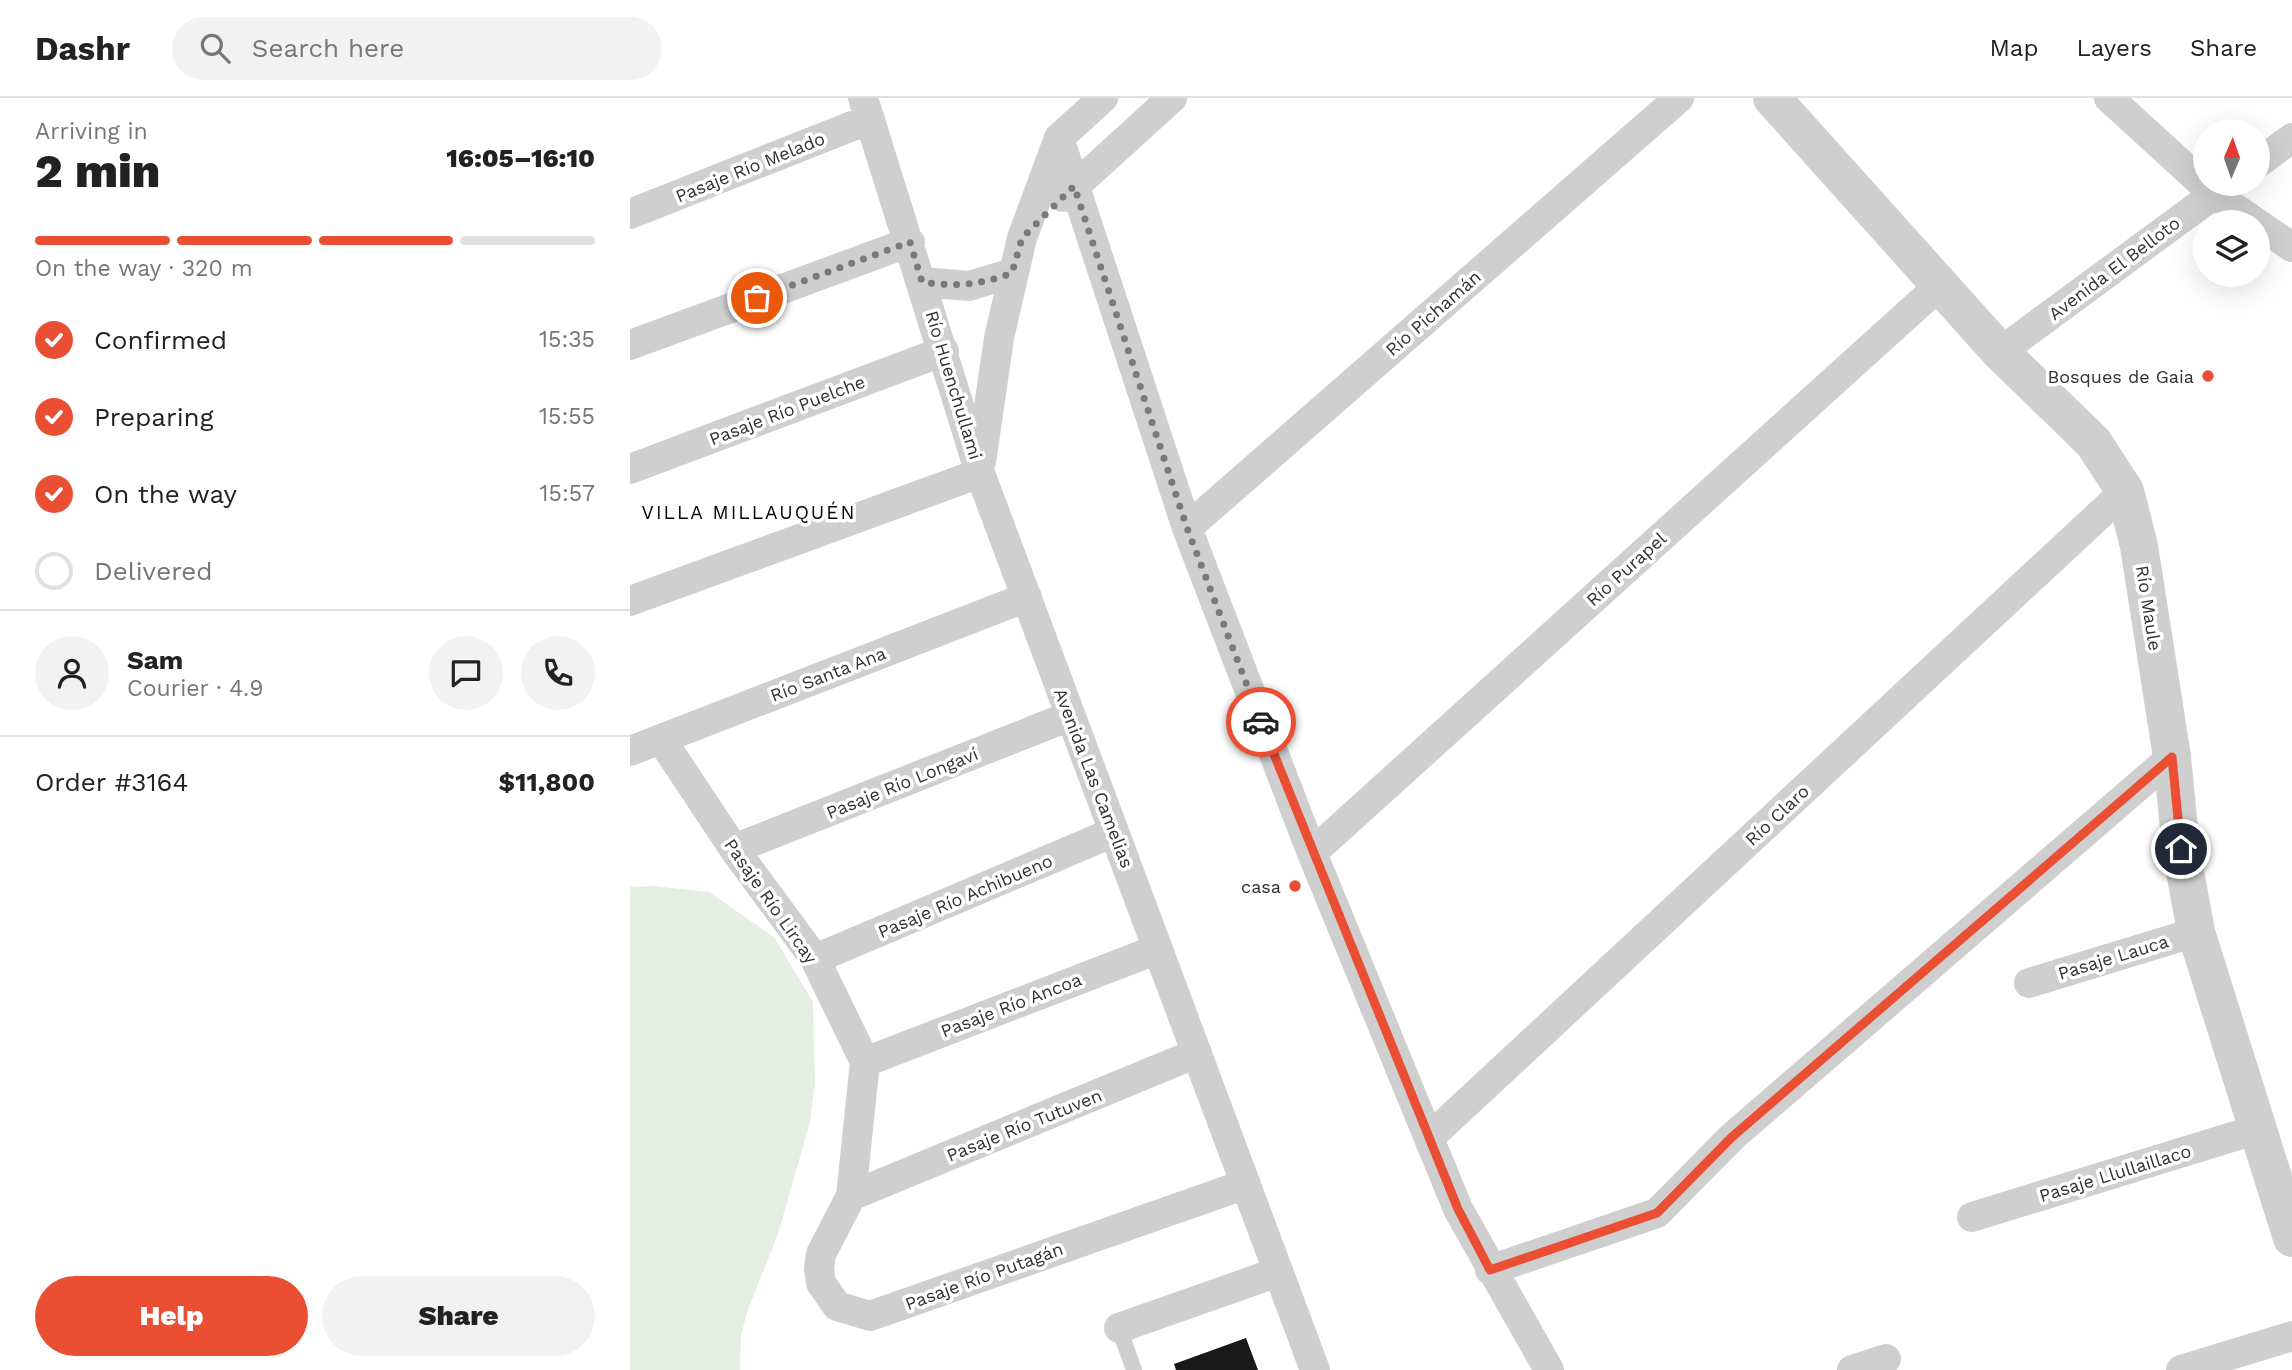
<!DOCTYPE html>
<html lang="en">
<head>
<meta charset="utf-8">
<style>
	:root { --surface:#fff; --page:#f2f2f2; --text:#222; --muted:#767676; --line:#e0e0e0; --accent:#ea4f33 }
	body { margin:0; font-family:"Work Sans",sans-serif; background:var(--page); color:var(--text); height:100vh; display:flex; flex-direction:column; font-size:26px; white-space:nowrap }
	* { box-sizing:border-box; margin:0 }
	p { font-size:23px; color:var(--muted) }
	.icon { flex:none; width:38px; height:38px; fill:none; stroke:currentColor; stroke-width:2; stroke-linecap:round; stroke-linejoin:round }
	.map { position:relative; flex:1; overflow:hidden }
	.sheet { display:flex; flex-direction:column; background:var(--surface); width:630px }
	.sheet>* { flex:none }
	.needle { width:46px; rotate:2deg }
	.fabs { position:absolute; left:1563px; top:21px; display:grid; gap:14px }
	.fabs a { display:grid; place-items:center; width:77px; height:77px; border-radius:50%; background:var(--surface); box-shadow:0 7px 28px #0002; font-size:35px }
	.pin { position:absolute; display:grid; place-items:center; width:60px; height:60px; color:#fff; margin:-30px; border:4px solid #fff; border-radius:50%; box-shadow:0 2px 7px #0007 }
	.courier { position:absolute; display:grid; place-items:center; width:70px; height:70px; margin:-35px; border:5px solid #ea4f33; border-radius:50%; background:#fff; color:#222; box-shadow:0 2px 9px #0007 }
	.overview em { font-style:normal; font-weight:800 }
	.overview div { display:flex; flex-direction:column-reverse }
	.overview { display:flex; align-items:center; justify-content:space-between; height:119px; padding:0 35px }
	h1 { font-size:46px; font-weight:800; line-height:52px }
	.bar { display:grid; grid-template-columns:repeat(4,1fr); gap:10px 7px; align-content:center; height:84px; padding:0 35px }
	.bar i { height:9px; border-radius:5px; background:var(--line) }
	.bar .current { background:var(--accent) }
	.bar p { grid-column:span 4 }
	.line { display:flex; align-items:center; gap:18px; padding:0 35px; border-top:2px solid var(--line) }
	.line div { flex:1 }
	.round { display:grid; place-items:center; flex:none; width:74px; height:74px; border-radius:37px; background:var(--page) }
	ol { padding:0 35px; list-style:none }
	li { display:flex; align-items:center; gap:21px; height:77px }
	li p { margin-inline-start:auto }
	li .icon { padding:7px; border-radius:50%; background:var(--accent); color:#fff; stroke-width:4 }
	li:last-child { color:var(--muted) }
	li i { width:38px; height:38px; border:4px solid var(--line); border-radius:50% }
	.button { display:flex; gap:14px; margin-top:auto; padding:14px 35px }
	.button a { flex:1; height:80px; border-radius:42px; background:var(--accent); color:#fff; font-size:28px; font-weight:800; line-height:80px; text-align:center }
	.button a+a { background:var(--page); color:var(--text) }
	header { display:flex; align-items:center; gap:42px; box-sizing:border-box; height:98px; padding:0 35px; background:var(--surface); border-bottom:2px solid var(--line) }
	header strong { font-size:33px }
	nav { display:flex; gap:38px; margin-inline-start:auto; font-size:24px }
	.search { width:490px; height:63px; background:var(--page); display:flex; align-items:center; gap:18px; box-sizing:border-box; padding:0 24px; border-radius:38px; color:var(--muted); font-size:26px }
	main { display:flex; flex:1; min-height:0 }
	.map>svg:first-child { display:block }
	.green { fill:#e5efe1 }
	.building { fill:#191919 }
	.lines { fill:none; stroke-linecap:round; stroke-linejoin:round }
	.service { stroke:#cfcfcf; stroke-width:16 }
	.minor { stroke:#cfcfcf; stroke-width:30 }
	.tertiary { stroke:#cfcfcf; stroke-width:38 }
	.done { stroke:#7a7a7a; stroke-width:7; stroke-dasharray:0 12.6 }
	.route { stroke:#ea4f33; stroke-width:9 }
	.poi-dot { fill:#ea4f33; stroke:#fff; stroke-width:2.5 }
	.labels { text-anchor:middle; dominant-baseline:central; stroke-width:7; stroke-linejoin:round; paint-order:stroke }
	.street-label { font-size:18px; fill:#323232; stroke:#fff }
	.poi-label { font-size:18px; fill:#323232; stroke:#fff; text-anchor:end }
	.neighbourhood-label { font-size:19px; letter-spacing:2px; fill:#000; stroke:#fff }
</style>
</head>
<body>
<header>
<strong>Dashr</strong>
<div class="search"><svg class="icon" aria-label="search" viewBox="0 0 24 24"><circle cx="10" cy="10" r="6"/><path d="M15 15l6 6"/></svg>Search here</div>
<nav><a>Map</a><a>Layers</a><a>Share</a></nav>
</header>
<main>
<section class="sheet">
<div class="overview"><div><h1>2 min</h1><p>Arriving in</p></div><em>16:05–16:10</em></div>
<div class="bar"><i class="current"></i><i class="current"></i><i class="current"></i><i></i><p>On the way · 320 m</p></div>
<ol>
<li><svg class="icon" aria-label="check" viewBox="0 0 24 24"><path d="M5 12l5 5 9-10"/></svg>Confirmed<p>15:35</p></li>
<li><svg class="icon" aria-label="check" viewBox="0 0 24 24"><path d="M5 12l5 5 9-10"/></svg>Preparing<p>15:55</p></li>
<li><svg class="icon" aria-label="check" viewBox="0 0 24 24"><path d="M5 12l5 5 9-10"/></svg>On the way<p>15:57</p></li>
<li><i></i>Delivered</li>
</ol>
<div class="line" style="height:126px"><a class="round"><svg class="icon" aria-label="person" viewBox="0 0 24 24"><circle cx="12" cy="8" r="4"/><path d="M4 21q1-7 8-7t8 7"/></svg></a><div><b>Sam</b><p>Courier · 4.9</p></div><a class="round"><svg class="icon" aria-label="chat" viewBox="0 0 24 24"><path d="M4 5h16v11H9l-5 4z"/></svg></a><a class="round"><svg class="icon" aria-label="phone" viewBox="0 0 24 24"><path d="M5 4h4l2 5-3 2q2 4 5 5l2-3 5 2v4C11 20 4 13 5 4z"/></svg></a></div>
<div class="line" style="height:91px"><div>Order #3164</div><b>$11,800</b></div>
<div class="button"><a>Help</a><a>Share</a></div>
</section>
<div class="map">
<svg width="1662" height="1272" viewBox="0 0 1662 1272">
	<rect width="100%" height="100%" fill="#fff"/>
	<path class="green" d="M23,788L79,794L144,839L183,904L185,985L180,1024L148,1136L117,1214L111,1238L110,1272H0V789Z"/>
	<path class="building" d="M616,1240L628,1272H546L544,1266Z"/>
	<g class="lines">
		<path class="service" d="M489,1230L504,1272"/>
		<path class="minor" d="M233,0L350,375L685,1272
			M1479,0L1584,96L1625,124
			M429,40L557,430L682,755L828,1111L919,1272
			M1628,65L1662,40
			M433,99L542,0
			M0,116L240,21
			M1628,126L1662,149
			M292,184L339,188L382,175
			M0,247L280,144
			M1370,254L1598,86
			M351,364L369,240L392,140L429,40L473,0
			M0,371L314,253
			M557,430L1049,0
			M0,503L350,375
			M31,641L104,751L185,861L235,964L221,1098L191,1156L189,1171L191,1185L207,1208L240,1218L616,1086
			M0,653L397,499
			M104,751L440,618
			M682,755L1310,187
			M185,861L484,734
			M1399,885L1566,834
			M235,964L528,851
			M799,1040L1495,393
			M221,1098L567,955
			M1342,1119L1628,1031
			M860,1172L1027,1115L1102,1039L1542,659
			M489,1230L648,1174
			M1222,1272L1256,1261
			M1551,1272L1662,1238"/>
		<path class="tertiary" d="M1142,0L1370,254L1463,344L1495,393L1509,448L1542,659L1551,751L1566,834L1662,1140"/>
	</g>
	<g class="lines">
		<path class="done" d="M127,200L280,144L292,184C326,189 350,187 382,175L392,140L444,88L557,430L631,624"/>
		<path class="route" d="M631,624L828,1111L860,1172L1027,1115L1102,1039L1542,659L1551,751"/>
	</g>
	<g class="poi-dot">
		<circle cx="1578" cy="278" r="7"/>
		<circle cx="665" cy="788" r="7"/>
	</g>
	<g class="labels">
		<g class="street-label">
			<text transform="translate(120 69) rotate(-22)">Pasaje Río Melado</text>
			<text transform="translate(1484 170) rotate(-37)">Avenida El Belloto</text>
			<text transform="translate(803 215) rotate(-41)">Río Pichamán</text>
			<text transform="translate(324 287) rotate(73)">Río Huenchullami</text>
			<text transform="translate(157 312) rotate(-21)">Pasaje Río Puelche</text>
			<text transform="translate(996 471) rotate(-42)">Río Purapel</text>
			<text transform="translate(1519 510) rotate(81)">Río Maule</text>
			<text transform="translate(198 576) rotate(-21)">Río Santa Ana</text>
			<text transform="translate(464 680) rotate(69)">Avenida Las Camelias</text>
			<text transform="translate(272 685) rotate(-22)">Pasaje Río Longaví</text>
			<text transform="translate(1147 717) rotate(-43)">Río Claro</text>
			<text transform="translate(335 798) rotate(-23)">Pasaje Río Achibueno</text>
			<text transform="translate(141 803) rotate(55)">Pasaje Río Lircay</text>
			<text transform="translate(1483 859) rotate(-17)">Pasaje Lauca</text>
			<text transform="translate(381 907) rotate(-21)">Pasaje Río Ancoa</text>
			<text transform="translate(394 1027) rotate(-22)">Pasaje Río Tutuven</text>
			<text transform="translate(1485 1075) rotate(-17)">Pasaje Llullaillaco</text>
			<text transform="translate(354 1178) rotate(-20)">Pasaje Río Putagán</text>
		</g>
		<g class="poi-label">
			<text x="1564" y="278">Bosques de Gaia</text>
			<text x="651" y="788">casa</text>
		</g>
		<g class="neighbourhood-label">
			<text x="119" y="414">VILLA MILLAUQUÉN</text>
		</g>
	</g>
</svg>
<div class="fabs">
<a><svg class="needle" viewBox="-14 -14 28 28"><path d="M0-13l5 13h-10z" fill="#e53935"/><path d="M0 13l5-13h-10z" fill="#767676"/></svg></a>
<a><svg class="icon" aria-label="layers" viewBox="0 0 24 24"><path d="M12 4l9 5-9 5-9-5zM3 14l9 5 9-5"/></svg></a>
</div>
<div class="pin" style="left:127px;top:200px;background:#ea580c"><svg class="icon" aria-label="bag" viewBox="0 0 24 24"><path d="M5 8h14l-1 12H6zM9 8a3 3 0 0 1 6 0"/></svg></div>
<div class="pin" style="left:1551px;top:751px;background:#1f2937"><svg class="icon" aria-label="home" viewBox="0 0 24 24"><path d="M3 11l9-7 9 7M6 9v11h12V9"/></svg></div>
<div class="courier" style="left:631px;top:624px"><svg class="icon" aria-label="car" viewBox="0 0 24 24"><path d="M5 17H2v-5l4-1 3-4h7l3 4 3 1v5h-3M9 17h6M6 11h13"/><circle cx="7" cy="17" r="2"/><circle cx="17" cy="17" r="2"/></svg></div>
</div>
</main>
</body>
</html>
